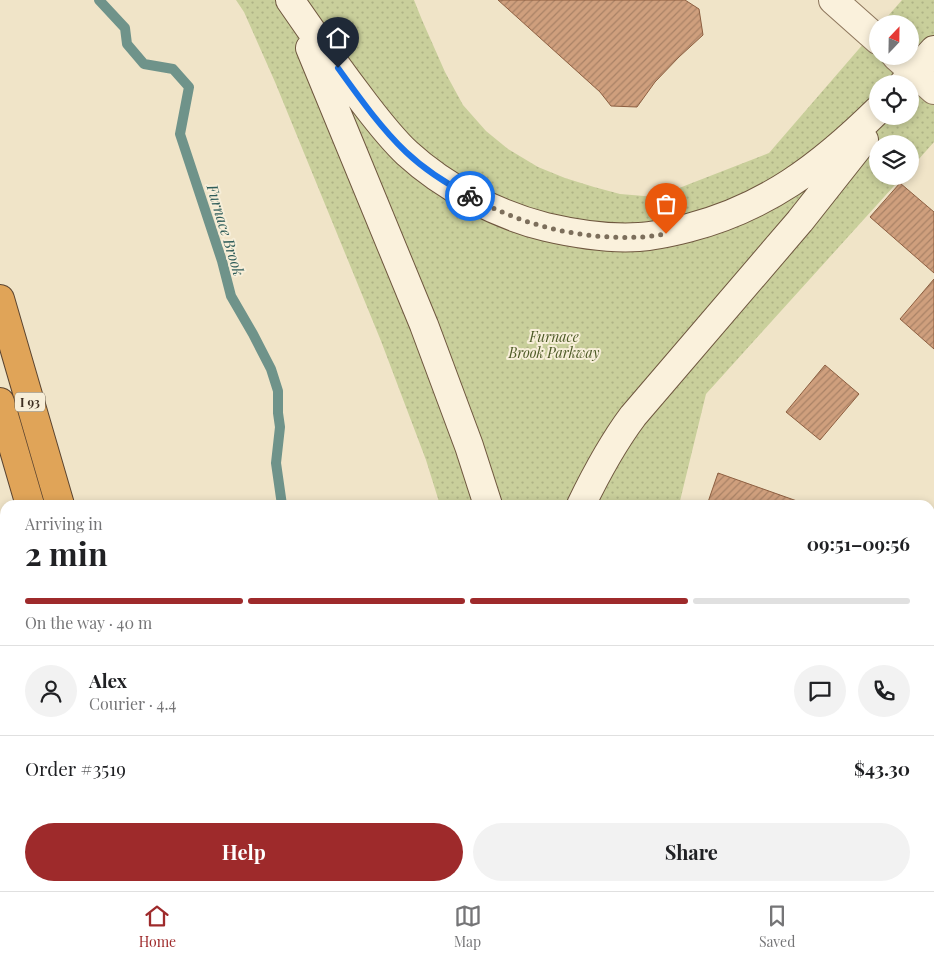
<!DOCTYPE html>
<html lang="en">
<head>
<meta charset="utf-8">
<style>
	:root { --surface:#fff; --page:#f2f2f2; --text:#202124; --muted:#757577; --line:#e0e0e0; --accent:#9e2a2b }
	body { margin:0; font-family:"Playfair Display",serif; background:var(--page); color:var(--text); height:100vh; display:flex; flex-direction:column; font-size:19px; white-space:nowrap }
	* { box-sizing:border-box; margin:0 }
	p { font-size:16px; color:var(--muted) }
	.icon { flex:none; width:28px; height:28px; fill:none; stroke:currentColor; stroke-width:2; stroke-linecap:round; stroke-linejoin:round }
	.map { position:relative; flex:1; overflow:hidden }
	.drawer { position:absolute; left:0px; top:500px; width:935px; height:391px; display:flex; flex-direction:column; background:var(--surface); border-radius:15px 15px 0 0; box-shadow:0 2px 8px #0003 }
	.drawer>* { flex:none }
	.needle { width:32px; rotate:22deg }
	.fabs { position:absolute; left:869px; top:15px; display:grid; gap:10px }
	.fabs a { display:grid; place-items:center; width:50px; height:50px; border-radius:50%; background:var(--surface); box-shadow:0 2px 8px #0003; font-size:25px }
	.pin { position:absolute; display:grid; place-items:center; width:42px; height:42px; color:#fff; margin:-51px -21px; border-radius:50% 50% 50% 0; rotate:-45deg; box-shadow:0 0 5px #0007 }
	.pin .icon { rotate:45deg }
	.courier { position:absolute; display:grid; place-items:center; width:50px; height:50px; margin:-25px; border:4px solid #1a73e8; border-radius:50%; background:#fff; color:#222; box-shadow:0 1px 6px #0007 }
	.head em { font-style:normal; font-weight:700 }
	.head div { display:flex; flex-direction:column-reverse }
	.head { display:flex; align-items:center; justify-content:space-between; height:85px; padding:0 25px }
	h1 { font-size:32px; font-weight:700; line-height:38px }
	.bar { display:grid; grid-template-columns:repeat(4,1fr); gap:8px 5px; align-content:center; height:60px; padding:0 25px }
	.bar i { height:6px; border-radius:4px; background:var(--line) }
	.bar .current { background:var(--accent) }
	.bar p { grid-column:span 4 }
	.line { display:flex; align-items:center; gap:12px; padding:0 25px; border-top:1px solid var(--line) }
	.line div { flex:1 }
	.round { display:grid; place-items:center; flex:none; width:52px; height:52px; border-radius:26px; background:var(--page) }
	.primary-button { display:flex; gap:10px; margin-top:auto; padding:10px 25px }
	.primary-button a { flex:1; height:58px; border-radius:30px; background:var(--accent); color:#fff; font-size:20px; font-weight:700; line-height:58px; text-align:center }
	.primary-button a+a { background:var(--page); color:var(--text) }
	.dock { display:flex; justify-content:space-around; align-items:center; height:70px; border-top:1px solid var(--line); background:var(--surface); font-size:14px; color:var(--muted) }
	.dock a { display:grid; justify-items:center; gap:2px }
	.dock .current { color:var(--accent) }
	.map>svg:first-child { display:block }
	.park { fill:url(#park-dots); fill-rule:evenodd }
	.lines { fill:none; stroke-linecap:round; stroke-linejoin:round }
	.stream { stroke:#6f938a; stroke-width:10 }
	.building { fill:url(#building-hatch); stroke:#8d5f41 }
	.minor-casing { stroke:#8d765c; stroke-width:30 }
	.secondary-casing { stroke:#6f573f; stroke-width:30 }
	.motorway-casing { stroke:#5b4430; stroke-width:30 }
	.minor { stroke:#faf1dc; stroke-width:28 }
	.secondary { stroke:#faf1dc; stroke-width:28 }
	.motorway { stroke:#e0a458; stroke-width:28 }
	.done { stroke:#7c6e5b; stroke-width:5; stroke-dasharray:0 9 }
	.route { stroke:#1a73e8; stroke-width:6 }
	.labels { text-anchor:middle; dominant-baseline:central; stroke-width:4; stroke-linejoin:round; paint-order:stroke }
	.shield { fill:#f7eed8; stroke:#756857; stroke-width:1 }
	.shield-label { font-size:12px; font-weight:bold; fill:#3d2e20 }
	.park-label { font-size:14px; font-style:italic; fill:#4d5a26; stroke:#f7eed8 }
	.water-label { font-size:15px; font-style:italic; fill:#2f5d5a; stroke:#f7eed8 }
</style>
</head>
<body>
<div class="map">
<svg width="934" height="891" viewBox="0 0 934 891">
	<defs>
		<pattern id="park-dots" width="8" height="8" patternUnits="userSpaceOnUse" patternTransform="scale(1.25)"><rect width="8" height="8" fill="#c9cf9b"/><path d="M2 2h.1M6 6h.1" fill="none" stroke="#aeb285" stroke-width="1.8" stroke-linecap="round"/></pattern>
		<pattern id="building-hatch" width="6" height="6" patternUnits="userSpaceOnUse" patternTransform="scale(1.25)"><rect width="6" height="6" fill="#cf9f7d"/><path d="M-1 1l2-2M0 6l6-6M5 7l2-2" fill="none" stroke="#a98266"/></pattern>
	</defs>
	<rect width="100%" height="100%" fill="#f0e4c8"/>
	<path class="park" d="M236,0H414L422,20L445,72L463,105L486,131L508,149L538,167L565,178L594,187L620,194L656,197L769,153L877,28L878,56H910V24H881L902,0H934V142L910,169V144H878V176H903L706,394L679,505H440L426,460L381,341L275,82L244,12ZM878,84H910V116H878Z
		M513,886H682L683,891H513Z"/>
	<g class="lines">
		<path class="stream" d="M99,0L125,28L127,44L144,64L173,69L189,87L180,134L222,261L231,296L253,334L271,369L278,391V413L280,427L276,463L282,505"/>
	</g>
	<path class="building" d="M498,0H685L699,9L703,35L679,57L655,82L637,107L611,106L600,92Z
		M900,183L934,212V273L870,217Z
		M934,279V349L900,319Z
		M825,365L859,394L820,440L786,412Z
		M718,473L797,501L796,505H707Z"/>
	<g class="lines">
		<g class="minor-casing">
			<path id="minor" d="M833,0L878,40
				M896,56L934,90
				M930,755L934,757"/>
		</g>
		<g class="secondary-casing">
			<path id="secondary" d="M290,0C314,35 339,70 365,104C378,121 391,138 407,153C444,187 497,215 546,227C576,234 608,239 639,237C656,236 672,232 688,228C766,208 821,166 878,110
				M310,48L424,325L469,446L488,505
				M903,84L934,50
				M581,505C596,474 612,444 633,416L800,221L864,140
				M558,891V886"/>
		</g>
		<g class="motorway-casing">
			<path id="motorway" d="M0,299L60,505
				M0,402L30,505
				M0,550L5,567
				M0,654L5,671
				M68,886L69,891
				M98,886L100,891
				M142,886L143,891
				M172,886L173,891
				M572,886L573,891"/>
		</g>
		<use href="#minor" class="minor"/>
		<use href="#secondary" class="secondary"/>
		<use href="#motorway" class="motorway"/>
	</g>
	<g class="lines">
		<path class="done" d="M470,196C520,225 581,240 639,237C648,237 657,235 666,234"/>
		<path class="route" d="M338,68C359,97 380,127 406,152C425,170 447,184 470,196"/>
	</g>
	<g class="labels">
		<rect class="shield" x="15" y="392.5" width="30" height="19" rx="4"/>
		<g class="shield-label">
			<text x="30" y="402">I 93</text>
		</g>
		<g class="park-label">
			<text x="554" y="336">Furnace<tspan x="554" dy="16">Brook Parkway</tspan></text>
		</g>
		<g class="water-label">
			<text transform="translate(226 230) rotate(73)">Furnace Brook</text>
		</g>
	</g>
</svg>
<div class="fabs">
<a><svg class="needle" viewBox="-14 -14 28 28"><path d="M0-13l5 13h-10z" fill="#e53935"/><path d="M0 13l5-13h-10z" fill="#757577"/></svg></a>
<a><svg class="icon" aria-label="locate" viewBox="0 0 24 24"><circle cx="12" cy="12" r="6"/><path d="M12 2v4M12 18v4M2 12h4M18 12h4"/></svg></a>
<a><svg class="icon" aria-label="layers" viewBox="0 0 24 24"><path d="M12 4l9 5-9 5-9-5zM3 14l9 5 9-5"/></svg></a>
</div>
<div class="pin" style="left:666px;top:234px;background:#ea580c"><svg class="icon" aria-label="bag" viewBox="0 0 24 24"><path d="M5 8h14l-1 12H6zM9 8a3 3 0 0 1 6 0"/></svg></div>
<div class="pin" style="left:338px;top:68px;background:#1f2937"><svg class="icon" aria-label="home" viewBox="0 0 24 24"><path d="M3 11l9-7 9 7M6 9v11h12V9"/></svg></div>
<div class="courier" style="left:470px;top:196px"><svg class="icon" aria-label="bike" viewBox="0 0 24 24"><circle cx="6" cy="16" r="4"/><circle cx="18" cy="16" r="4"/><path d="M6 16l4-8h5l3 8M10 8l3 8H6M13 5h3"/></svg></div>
<section class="drawer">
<div class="head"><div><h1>2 min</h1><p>Arriving in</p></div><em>09:51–09:56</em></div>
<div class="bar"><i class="current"></i><i class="current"></i><i class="current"></i><i></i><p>On the way · 40 m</p></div>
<div class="line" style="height:90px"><a class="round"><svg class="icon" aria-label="person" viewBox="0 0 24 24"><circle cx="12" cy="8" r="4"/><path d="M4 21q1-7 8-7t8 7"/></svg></a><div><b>Alex</b><p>Courier · 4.4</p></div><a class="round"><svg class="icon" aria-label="chat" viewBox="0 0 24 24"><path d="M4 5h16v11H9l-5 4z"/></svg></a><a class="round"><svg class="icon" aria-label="phone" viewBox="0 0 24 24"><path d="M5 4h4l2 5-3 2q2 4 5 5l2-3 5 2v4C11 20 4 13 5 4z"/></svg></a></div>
<div class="line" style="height:65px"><div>Order #3519</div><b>$43.30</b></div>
<div class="primary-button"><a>Help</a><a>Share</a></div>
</section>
</div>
<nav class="dock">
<a class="current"><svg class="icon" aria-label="home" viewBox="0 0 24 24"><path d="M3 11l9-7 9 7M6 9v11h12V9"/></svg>Home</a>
<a><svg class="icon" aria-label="map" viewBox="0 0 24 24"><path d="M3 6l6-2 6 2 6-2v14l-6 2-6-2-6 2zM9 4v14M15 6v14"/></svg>Map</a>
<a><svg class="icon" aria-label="saved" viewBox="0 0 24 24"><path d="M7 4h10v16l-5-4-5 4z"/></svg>Saved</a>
</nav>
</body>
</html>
